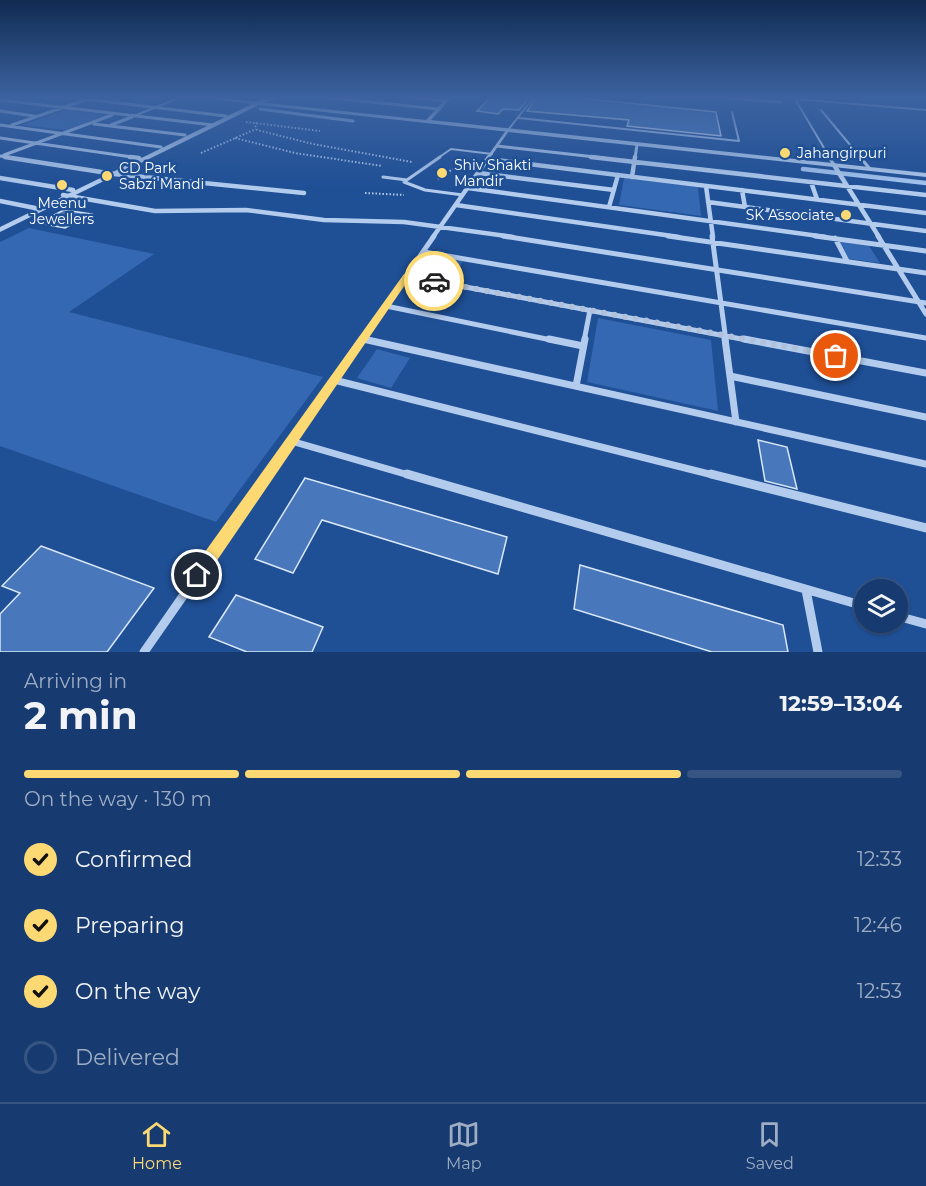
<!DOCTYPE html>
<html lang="en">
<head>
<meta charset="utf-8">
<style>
	:root { --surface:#173b70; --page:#244678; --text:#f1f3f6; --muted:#9eadc3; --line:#365583; --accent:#fcd973 }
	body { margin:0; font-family:Montserrat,sans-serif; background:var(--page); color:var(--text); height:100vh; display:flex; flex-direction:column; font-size:22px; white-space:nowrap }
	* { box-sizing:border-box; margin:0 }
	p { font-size:20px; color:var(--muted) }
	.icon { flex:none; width:33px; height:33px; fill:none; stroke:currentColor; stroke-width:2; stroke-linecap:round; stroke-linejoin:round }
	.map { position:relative; height:652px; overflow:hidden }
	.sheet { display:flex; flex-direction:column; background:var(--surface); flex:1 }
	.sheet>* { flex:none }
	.controls { position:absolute; left:854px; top:579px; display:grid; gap:12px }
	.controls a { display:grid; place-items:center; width:54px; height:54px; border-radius:50%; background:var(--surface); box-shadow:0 2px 4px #0004,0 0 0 2px var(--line); font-size:30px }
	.pin { position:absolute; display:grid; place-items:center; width:51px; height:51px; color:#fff; margin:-26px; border:3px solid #fff; border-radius:50%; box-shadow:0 2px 6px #0007 }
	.courier { position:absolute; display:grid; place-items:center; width:60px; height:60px; margin:-30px; border:4px solid #fcd973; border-radius:50%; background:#fff; color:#222; box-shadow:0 2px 8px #0007 }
	.summary em { font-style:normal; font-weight:700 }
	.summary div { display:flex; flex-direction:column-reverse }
	.summary { display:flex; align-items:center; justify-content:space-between; height:102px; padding:0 24px }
	h1 { font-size:39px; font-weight:700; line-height:45px }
	.bar { display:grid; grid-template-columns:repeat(4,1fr); gap:9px 6px; align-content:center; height:72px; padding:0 24px }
	.bar i { height:8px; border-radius:4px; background:var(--line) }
	.bar .selected { background:var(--accent) }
	.bar p { grid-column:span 4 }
	ol { padding:0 24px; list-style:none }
	li { display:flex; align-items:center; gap:18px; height:66px }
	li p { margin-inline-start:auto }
	li .icon { padding:6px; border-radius:50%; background:var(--accent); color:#111; stroke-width:4 }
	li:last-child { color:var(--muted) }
	li i { width:33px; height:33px; border:3px solid var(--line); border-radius:50% }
	.menu { display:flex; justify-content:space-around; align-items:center; height:84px; border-top:2px solid var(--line); background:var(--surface); font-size:16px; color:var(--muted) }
	.menu a { display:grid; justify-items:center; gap:3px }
	.menu .selected { color:var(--accent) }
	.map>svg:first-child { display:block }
	.green { fill:#3468b2 }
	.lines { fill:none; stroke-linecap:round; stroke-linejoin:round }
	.stream-far1 { stroke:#a6c6f0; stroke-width:3 }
	.stream { stroke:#a6c6f0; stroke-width:4.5 }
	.building { fill:#4877bb; stroke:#d9e7fa; stroke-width:1.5 }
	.path { stroke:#b3ccee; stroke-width:2; stroke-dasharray:1.5 2; stroke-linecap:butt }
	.service-far1 { stroke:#b3ccee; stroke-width:2 }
	.service { stroke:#b3ccee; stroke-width:3 }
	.minor-far4 { stroke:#b3ccee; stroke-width:3 }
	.minor-far3 { stroke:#b3ccee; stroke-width:4.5 }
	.minor-far2 { stroke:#b3ccee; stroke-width:5 }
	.minor-far1 { stroke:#b3ccee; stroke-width:7 }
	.minor { stroke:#b3ccee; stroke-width:9 }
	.tertiary { fill:#b3ccee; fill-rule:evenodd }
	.route { fill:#fcd973 }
	.done { stroke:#b1c1da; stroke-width:6; stroke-dasharray:0 10.8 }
	.poi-dot { fill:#fcd973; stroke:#1f4f95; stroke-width:2 }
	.labels { text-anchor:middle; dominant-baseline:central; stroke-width:5; stroke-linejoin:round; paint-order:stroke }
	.far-poi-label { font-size:14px; fill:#fff; stroke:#1f4f95; text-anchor:start }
</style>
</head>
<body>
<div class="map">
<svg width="926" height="652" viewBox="0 0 926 652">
	<rect width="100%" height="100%" fill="#1f4f95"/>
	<path class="green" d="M65,110L106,115L65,130L22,125Z
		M624,178L698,187L701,216L619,205Z
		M29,228L154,254L69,312L323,377L216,522L0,446V242Z
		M840,242L869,246L880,263L849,259Z
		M439,257L463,261L452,281L426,276Z
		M598,318L711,340L718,411L587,382Z
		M377,349L410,358L391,388L357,378Z"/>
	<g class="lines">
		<path class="stream-far1" d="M260,109L353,121"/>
		<path class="stream" d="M803,169L926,183"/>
	</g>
	<path class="building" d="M491,97H530L519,110L503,109L498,114L477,111Z
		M537,97H569L716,112L721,136L627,126L629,120L527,111Z
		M64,210L91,214L65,228L38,223Z
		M758,440L787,447L797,489L765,481Z
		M305,478L507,537L498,574L322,520L293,573L255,559Z
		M41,546L154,588L107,652H0V614L20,593L2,586Z
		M580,565L783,625L788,652H712L574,609Z
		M236,595L323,627L312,652H247L209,637Z"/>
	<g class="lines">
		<path class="path" d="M246,122L320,131
			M257,123L255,125L257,130L313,144L412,162
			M235,138L295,153L382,166
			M201,153L256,129
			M438,179L457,166L465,167
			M365,193L404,195"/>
		<path class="service-far1" d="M795,99L926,110
			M795,99L830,158
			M821,110L861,158
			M134,116L181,97
			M519,118L739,141L732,112
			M508,130L534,97
			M438,158L451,149L492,154"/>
		<path class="service" d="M829,157L834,165
			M860,157L870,169
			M383,177L407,180
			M404,182L440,157
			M404,182L425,190L463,195"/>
		<path class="minor-far4" d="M68,97L226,116
			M324,97L439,109
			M411,97L446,101
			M719,97L781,102
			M0,100L213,125
			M256,103L279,97
			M0,111L34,116
			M94,124L185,135
			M0,125L161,147
			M12,125L85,100
			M111,125L132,117
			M0,138L139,158
			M497,146L604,158
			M4,155L112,115
			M0,156L14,158
			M488,158L508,130
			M635,158L637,145"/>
		<path class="minor-far3" d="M5,157L114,174L304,193
			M130,157L139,158
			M591,157L926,195
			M488,159L926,213
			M834,165L879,237
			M479,173L614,190
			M632,177L635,157
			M0,178L73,190
			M811,182L817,199
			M706,186L713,237
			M468,188L826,237
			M742,190L745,207
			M63,195L155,211L246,210L324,220L404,222L513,237
			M0,201L35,208
			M708,202L926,231
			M456,205L679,237
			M609,207L618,175
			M433,237L489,157"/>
		<path class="minor-far2" d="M503,236L926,303
			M668,236L926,273
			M712,236L726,341
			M815,236L926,251
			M878,236L926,314
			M835,238L847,261
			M424,252L926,338
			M407,276L752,341
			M386,306L556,341
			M363,339L370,341
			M361,341L434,236
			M584,341L590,310"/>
		<path class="minor-far1" d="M363,339L926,464
			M549,339L583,346
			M725,339L736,422
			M744,339L926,373
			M730,376L926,417
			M334,380L717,476
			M576,386L585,339
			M291,441L412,476
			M267,476L362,339"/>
		<path class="minor" d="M407,474L864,606
			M711,474L926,528
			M806,590L818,652
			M897,616L926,624
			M144,652L268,474"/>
		<path class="tertiary" d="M196,97H213L426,120L447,97H452L431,120L926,173V177L259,105L0,232V227L252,104Z"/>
	</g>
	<linearGradient id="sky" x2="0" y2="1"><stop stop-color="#112b52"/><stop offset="0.52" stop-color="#3c63a0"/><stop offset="1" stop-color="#3c63a0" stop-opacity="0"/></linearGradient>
	<rect width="926" height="188" fill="url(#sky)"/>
	<path class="route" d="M407,273L438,281L434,283L409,279L203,581L197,583L192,581L190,575L192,570L404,274Z"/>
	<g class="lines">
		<path class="done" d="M434,281L836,356"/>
	</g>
	<g class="poi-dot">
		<circle cx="785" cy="153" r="6"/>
		<circle cx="442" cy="173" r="6"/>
		<circle cx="107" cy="176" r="6"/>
		<circle cx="62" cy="185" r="6"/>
		<circle cx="846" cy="215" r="6"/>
	</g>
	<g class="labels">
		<g class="far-poi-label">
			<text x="797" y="153">Jahangirpuri</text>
			<text x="454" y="165">Shiv Shakti<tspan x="454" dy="16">Mandir</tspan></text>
			<text x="119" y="168">CD Park<tspan x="119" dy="16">Sabzi Mandi</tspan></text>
			<text x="62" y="203" text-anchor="middle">Meenu<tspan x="62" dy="16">Jewellers</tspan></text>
			<text x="834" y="215" text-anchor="end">SK Associate</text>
		</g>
	</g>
</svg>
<div class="controls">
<a><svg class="icon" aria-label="layers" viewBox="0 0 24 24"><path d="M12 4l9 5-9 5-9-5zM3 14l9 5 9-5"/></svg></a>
</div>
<div class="pin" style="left:836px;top:356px;background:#ea580c"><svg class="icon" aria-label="bag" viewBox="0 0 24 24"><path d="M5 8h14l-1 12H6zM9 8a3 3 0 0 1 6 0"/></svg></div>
<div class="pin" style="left:197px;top:575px;background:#1f2937"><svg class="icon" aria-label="home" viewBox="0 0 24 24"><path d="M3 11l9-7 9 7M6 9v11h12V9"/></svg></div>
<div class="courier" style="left:434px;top:281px"><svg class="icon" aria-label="car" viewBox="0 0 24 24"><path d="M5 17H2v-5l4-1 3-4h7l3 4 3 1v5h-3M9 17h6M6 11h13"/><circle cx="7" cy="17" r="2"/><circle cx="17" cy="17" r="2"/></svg></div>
</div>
<section class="sheet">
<div class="summary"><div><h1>2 min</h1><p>Arriving in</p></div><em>12:59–13:04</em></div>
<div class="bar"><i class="selected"></i><i class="selected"></i><i class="selected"></i><i></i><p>On the way · 130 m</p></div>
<ol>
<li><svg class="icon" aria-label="check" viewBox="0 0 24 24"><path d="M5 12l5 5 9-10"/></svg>Confirmed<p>12:33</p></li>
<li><svg class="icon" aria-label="check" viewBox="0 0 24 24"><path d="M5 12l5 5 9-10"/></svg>Preparing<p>12:46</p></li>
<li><svg class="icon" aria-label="check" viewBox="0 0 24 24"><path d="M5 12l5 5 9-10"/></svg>On the way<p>12:53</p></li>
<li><i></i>Delivered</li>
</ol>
</section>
<nav class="menu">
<a class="selected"><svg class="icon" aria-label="home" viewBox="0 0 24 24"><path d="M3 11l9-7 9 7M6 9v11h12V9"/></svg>Home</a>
<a><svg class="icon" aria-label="map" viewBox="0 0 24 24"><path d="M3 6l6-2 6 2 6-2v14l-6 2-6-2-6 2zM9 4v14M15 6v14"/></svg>Map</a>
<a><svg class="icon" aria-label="saved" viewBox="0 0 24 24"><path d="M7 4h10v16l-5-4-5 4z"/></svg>Saved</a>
</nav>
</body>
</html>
